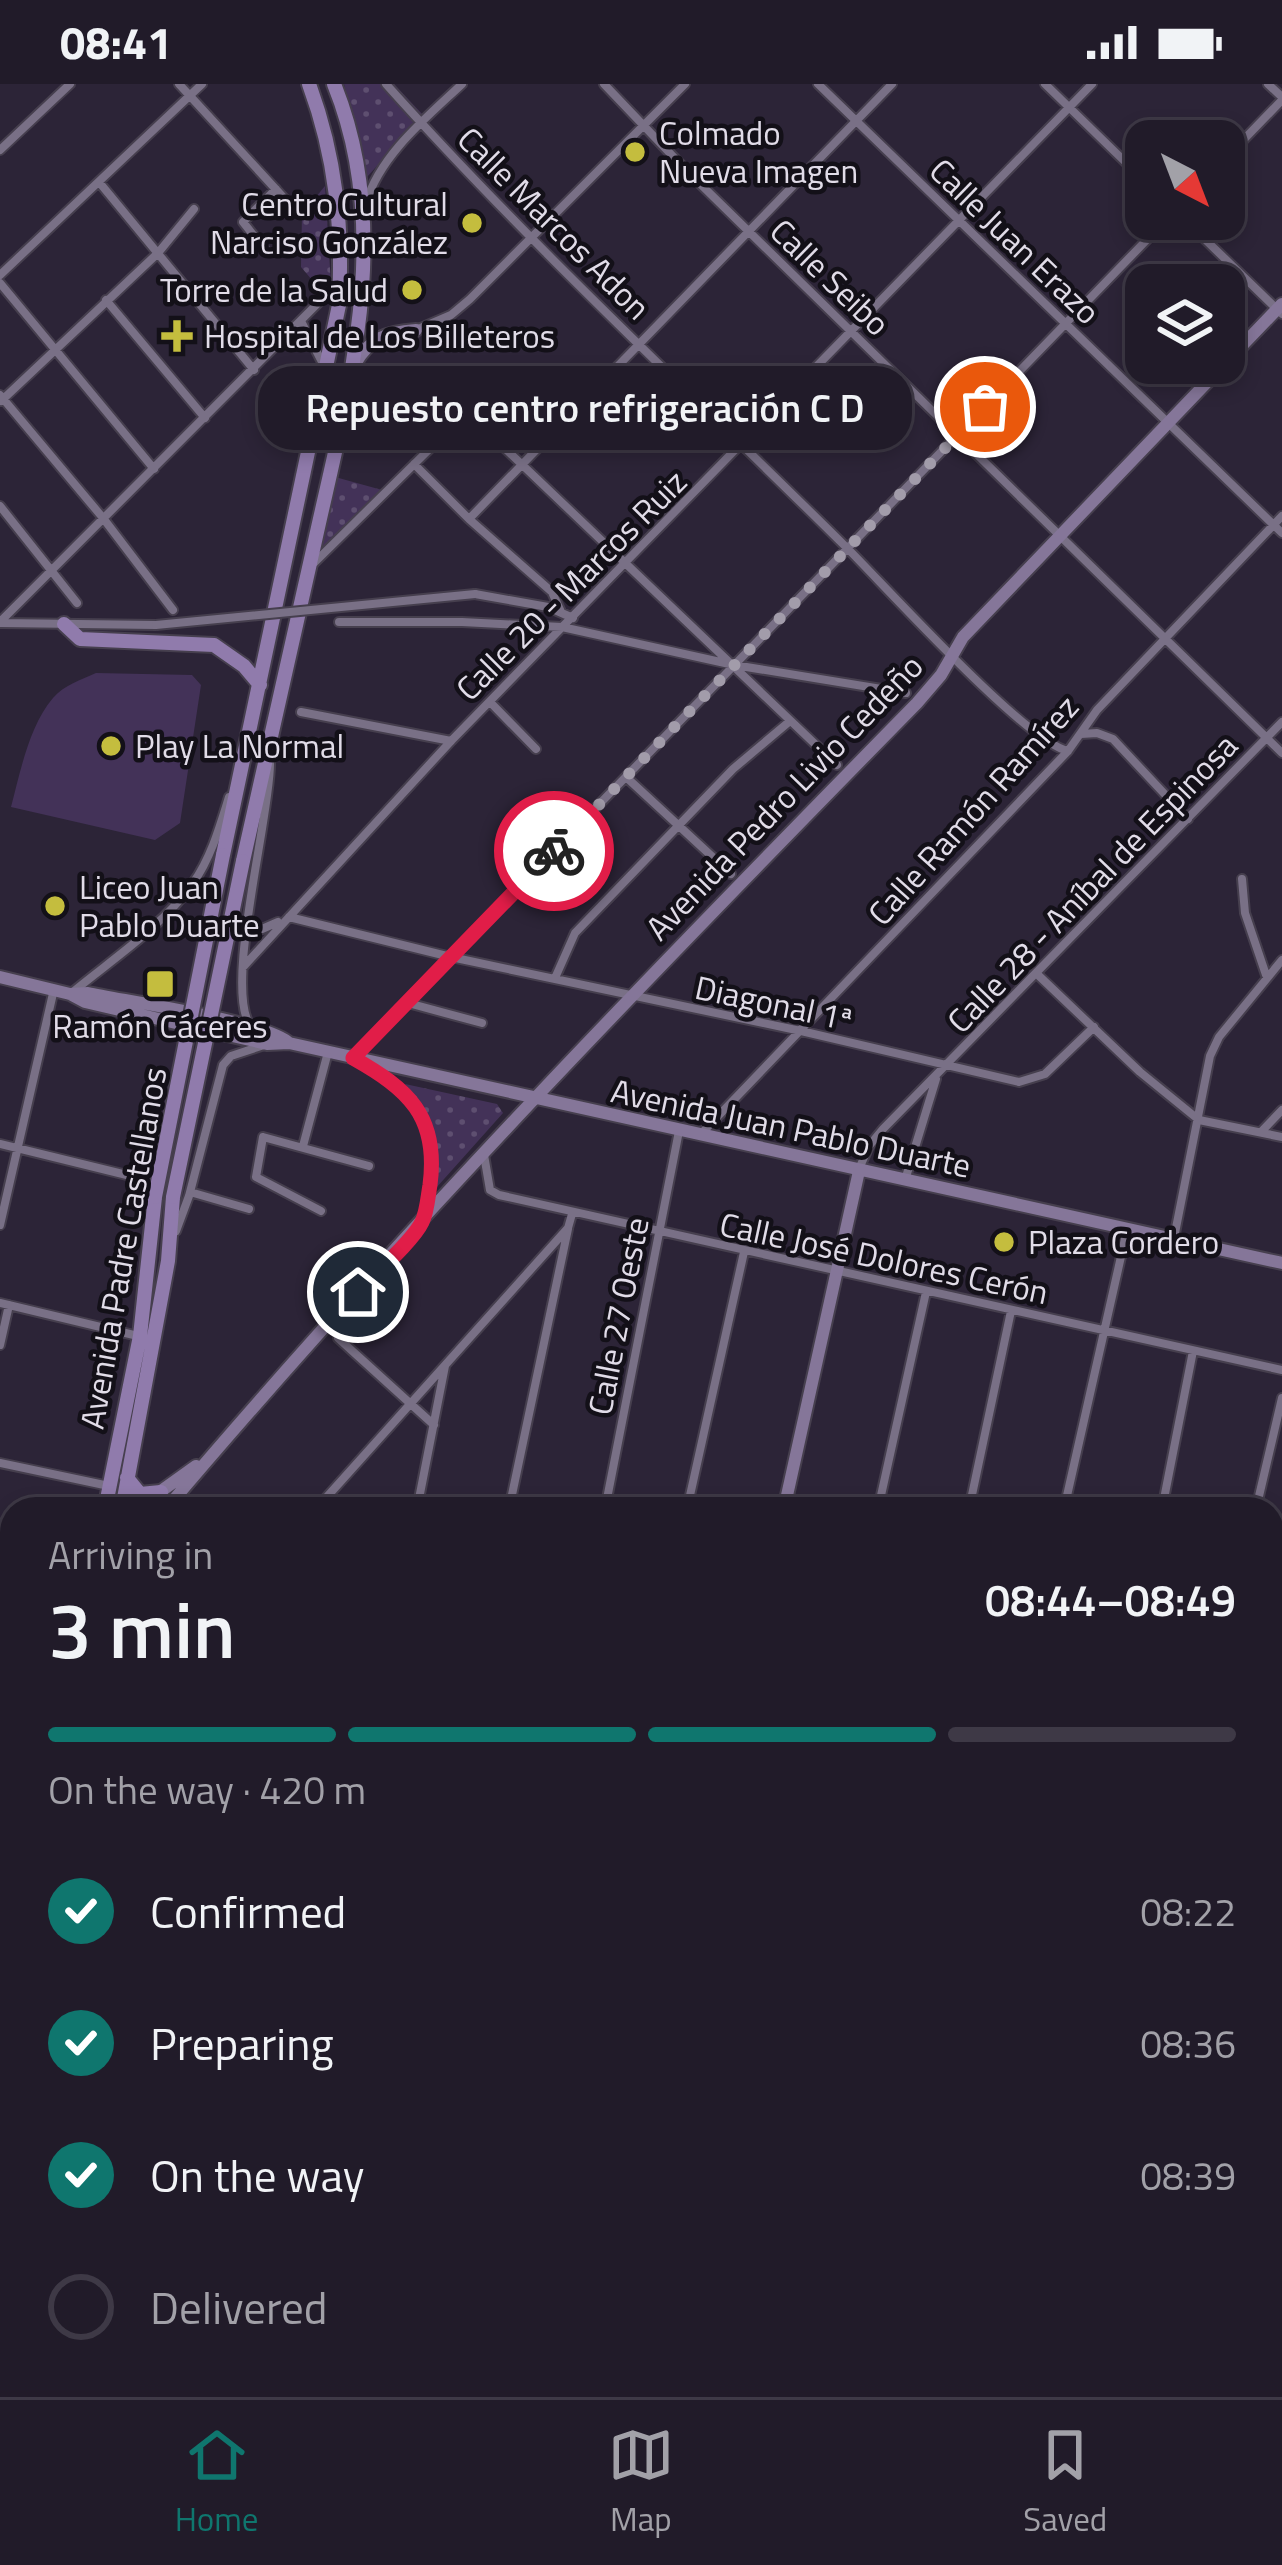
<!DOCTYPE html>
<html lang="en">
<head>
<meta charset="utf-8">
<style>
	:root { --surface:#211b29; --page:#2d2835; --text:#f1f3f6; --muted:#a2a1a8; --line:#3e3946; --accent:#0f766e }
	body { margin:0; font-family:"Titillium Web",sans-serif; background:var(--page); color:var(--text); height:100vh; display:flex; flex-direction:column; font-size:45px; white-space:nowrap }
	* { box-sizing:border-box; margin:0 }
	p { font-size:39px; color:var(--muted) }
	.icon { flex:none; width:66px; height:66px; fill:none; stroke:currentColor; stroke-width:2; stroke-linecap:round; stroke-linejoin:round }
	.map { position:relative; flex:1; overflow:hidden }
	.drawer { position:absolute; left:0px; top:1413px; width:1284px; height:900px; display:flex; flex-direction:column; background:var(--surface); border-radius:36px 36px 0 0; box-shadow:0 6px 18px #0003,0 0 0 3px var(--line) }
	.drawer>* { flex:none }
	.needle { width:78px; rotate:138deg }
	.controls { position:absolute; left:1125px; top:36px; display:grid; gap:24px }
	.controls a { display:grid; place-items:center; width:120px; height:120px; border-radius:24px; background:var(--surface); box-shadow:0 6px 18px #0003,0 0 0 3px var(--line); font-size:60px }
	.pin { position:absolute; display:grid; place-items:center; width:102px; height:102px; color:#fff; margin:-51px; border:6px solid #fff; border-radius:50%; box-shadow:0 3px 12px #0007 }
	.courier { position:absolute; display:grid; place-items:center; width:120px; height:120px; margin:-60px; border:9px solid #e11d48; border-radius:50%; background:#fff; color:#222; box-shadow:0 3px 15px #0007 }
	.bubble { position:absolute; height:84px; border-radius:36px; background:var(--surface); box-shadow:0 6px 18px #0003,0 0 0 3px var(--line); font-size:39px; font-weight:600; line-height:84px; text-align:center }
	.summary em { font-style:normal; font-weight:600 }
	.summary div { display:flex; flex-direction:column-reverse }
	.summary { display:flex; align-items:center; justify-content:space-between; height:204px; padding:0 48px }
	h1 { font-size:78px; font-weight:600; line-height:90px }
	.bar { display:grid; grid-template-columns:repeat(4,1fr); gap:18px 12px; align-content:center; height:144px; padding:0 48px }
	.bar i { height:15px; border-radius:9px; background:var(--line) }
	.bar .on { background:var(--accent) }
	.bar p { grid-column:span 4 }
	ol { padding:0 48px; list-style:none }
	li { display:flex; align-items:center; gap:36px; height:132px }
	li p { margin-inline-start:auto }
	li .icon { padding:12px; border-radius:50%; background:var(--accent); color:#fff; stroke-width:4 }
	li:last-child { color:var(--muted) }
	li i { width:66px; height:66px; border:6px solid var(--line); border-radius:50% }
	.status { display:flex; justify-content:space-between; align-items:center; height:84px; padding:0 60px; background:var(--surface); direction:ltr }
	.status svg { height:33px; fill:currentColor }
	.tab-bar { display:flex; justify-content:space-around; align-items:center; height:168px; border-top:3px solid var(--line); background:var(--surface); font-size:33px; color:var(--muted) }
	.tab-bar a { display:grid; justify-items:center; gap:6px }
	.tab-bar .on { color:var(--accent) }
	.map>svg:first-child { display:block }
	.park { fill:url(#park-dots) }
	.pitch { fill:#433258 }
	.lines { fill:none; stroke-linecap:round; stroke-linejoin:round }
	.street-casing { stroke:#463f4e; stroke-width:12 }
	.secondary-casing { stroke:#463f4e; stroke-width:16 }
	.primary-casing { stroke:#463f4e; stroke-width:18 }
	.street { stroke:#797086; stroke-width:8 }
	.secondary { stroke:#857699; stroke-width:12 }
	.primary { stroke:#907bac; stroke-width:14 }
	.street-bridge-casing { stroke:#463f4e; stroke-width:12; stroke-linecap:butt }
	.primary-bridge-casing { stroke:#463f4e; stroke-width:18; stroke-linecap:butt }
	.street-bridge { stroke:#797086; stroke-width:8 }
	.primary-bridge { stroke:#907bac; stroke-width:14 }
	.done { stroke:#a29caa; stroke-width:12; stroke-dasharray:0 21.6 }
	.route { stroke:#e11d48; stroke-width:15 }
	.poi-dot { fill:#c4bd3e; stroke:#131018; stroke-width:4.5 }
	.labels { text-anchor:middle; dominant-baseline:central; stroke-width:9; stroke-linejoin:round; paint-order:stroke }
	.poi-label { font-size:33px; fill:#e1dce8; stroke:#131018; text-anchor:start }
	.street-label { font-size:33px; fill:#e1dce8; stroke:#131018 }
</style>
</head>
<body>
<div class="status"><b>08:41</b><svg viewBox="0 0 49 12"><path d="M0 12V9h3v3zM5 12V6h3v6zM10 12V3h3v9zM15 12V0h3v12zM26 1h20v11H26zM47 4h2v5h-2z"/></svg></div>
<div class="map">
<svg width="1282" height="2313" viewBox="0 0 1282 2313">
	<defs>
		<pattern id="park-dots" width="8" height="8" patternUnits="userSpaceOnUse" patternTransform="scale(3)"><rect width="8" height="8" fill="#433258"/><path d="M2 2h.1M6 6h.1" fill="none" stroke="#5e4f70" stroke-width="1.8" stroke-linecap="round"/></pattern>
	</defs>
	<rect width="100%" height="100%" fill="#2c2437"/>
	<path class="park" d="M344,0H394L423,31L367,93Z
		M325,102L331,201L323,209L301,183L302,130Z
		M335,393L382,406L315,474Z
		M405,1000L497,1020L503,1029L436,1104L433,1042Z"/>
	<path class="pitch" d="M96,589L192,591L201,601L180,739L155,756L11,723C20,689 29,642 53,614C64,601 81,596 96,589Z"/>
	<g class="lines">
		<g class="street-casing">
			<path id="street" d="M179,0L294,125
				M386,0C532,163 693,311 848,465C887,504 1026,658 1068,667
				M604,0L685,85L1282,669
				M818,0L1282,449
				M1045,0L1146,98
				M1268,0L1282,13
				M0,66L70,0
				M1224,76L1282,16
				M99,98L254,286
				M366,119C380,71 427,33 462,0
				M1184,135L1282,230
				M266,167L243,138L276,105
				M0,191L202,0
				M0,199L154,385
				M106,216L205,334
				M302,239L323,280
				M416,246L451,231L470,215L685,0
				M0,311L103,434L173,526
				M1,317L158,169L194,125
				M414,380L469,435L552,508L561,528
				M0,422L77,519
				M469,435L892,0
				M314,479L465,330L470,331L837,681
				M475,510L548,523L573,534
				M0,538L339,198
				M339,538H462L562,543L734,581L906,609
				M1,539L156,541
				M490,618L536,665
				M301,628L451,657
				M1081,650L1097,649L1113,655L1188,735
				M626,693L731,790
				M1242,795L1245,829L1266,891
				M289,833L451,873L801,947L1019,998L1045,990L1094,943
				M246,845H262L278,838
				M244,882L451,657L1092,0
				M1037,890L1140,988L1199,1036L1282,1053
				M555,894L575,849L733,685L790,637
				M74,907C114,874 163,842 193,799C211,774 220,742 229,713
				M408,919L482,939
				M251,943C223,906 270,734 270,680
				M1261,1048L1282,1026
				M700,1051L1068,667L1097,626L1282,432
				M0,1060L135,1093
				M303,1062L328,968
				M484,1071L490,1106L499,1111L1282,1286
				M859,1085L869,1062L883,1045L1282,638
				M905,1096L936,995
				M190,1108L249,1125
				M321,1127L256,1093L263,1053L369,1082
				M424,1131C442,1048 425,1016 354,973L1167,135
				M0,1141L54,905
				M176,1147L189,1112L223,981L231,972L267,960
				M1174,1154L1210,972L1219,953L1282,876
				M0,1219L138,1252
				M338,1254L434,1341
				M0,1261L9,1221
				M0,1379L109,1402
				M607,1416L646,1425
				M316,1425L568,1144L572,1130
				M417,1425L445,1282
				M509,1425L568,1145
				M605,1425L679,1047
				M687,1425L744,1168
				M878,1425L926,1208
				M969,1425L1011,1227
				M1064,1425L1127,1146
				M1162,1425L1193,1267
				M1256,1425L1282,1314
				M1272,1508L1282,1510
				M1272,1979L1282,1926
				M0,2068L12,2071
				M0,2148L12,2150
				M1272,2166L1282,2169
				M0,2274L7,2240
				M722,2301L776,2313
				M49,2313L52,2301
				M103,2313L106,2301
				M277,2313L280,2301
				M351,2313L354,2301
				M943,2313L946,2301
				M1034,2313L1036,2301
				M1120,2313L1123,2301
				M1208,2313L1211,2301"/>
		</g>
		<g class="secondary-casing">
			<path id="secondary" d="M355,280C370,254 386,248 416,246
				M0,893L70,910L85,918L267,960L289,959
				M70,910L88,909C125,917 268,938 289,959L1282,1179
				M136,1425L196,1382
				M166,1425C403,1145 660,881 917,619L941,591L963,553L1282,220
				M784,1425L859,1087
				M0,1538L12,1535
				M0,1701L12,1704
				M1272,1815L1282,1817
				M0,2238L12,2240
				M294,2301L350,2313
				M623,2313L625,2301"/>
		</g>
		<g class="primary-casing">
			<path id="primary" d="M64,540L80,555L214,561L244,582L260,601
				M223,771L339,221C343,144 336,73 309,0
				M243,777C267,670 291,563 315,457C348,307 395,150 334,0
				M127,1394L140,1410L161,1408
				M105,1425L140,1252L155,1113
				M122,1425L168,1177L173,1113
				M0,1897L12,1840
				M0,1990L12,1936"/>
		</g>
		<use href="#street" class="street"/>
		<use href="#secondary" class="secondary"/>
		<use href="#primary" class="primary"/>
		<g class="street-bridge-casing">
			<path id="street-bridge" d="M156,541L475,510"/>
		</g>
		<g class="primary-bridge-casing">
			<path id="primary-bridge" d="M155,1113L223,771
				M173,1113L243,777"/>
		</g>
		<use href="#street-bridge" class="street-bridge"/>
		<use href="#primary-bridge" class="primary-bridge"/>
	</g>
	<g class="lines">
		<path class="done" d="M554,767L985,323"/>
		<path class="route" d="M358,1208C374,1191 413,1157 422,1138C427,1128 428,1112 430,1101C439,1032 408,1005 353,974L554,767"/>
	</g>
	<g class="poi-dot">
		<circle cx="635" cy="68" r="12"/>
		<circle cx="472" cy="139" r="12"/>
		<circle cx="412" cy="206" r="12"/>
		<path d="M171 234h12v12h12v12h-12v12h-12v-12h-12v-12h12z"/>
		<circle cx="111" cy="662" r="12"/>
		<circle cx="55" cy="822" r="12"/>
		<rect x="145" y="885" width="30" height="30" rx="6"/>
		<circle cx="1004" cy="1158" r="12"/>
	</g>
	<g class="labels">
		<g class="poi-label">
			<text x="659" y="49">Colmado<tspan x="659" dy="38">Nueva Imagen</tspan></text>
			<text x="448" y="120" text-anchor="end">Centro Cultural<tspan x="448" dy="38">Narciso González</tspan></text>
			<text x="388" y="206" text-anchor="end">Torre de la Salud</text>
			<text x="204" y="252">Hospital de Los Billeteros</text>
			<text x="135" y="662">Play La Normal</text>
			<text x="79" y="803">Liceo Juan<tspan x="79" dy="38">Pablo Duarte</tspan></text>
			<text x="160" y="942" text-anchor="middle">Ramón Cáceres</text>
			<text x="1028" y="1158">Plaza Cordero</text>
		</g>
		<g class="street-label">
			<text transform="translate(554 139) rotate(45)">Calle Marcos Adon</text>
			<text transform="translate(1015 157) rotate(44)">Calle Juan Erazo</text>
			<text transform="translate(830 193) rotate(44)">Calle Seibo</text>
			<text transform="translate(571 501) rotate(-45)">Calle 20 - Marcos Ruiz</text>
			<text transform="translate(784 713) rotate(-46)">Avenida Pedro Livio Cedeño</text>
			<text transform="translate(973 726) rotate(-48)">Calle Ramón Ramírez</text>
			<text transform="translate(1092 799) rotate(-46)">Calle 28 - Aníbal de Espinosa</text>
			<text transform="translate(774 919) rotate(12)">Diagonal 1ª</text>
			<text transform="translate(791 1044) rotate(12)">Avenida Juan Pablo Duarte</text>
			<text transform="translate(123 1164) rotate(-80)">Avenida Padre Castellanos</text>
			<text transform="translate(884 1174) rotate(12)">Calle José Dolores Cerón</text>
			<text transform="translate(618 1232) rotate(-79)">Calle 27 Oeste</text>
		</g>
	</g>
</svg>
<div class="controls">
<a><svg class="needle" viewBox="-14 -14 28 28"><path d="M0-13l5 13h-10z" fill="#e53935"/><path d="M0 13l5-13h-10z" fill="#a2a1a8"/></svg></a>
<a><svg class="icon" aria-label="layers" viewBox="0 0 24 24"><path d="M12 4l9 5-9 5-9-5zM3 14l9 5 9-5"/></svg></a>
</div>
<div class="pin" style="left:985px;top:323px;background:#ea580c"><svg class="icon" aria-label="bag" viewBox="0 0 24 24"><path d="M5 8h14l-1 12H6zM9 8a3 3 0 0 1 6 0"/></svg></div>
<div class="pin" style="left:358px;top:1208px;background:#1f2937"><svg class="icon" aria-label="home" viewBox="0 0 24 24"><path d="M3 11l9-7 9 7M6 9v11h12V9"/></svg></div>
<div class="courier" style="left:554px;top:767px"><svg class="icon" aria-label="bike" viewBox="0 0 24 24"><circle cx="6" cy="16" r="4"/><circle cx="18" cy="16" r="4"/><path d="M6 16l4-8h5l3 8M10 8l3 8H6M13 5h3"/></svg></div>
<div class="bubble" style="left:258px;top:282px;width:654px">Repuesto centro refrigeración C D</div>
<section class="drawer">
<div class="summary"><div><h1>3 min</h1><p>Arriving in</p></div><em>08:44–08:49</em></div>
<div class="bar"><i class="on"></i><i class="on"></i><i class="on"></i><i></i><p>On the way · 420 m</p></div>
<ol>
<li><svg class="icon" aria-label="check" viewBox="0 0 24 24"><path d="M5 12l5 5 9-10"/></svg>Confirmed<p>08:22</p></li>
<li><svg class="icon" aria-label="check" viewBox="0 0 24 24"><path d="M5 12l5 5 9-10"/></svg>Preparing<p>08:36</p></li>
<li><svg class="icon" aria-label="check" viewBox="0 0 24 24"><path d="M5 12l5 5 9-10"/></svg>On the way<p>08:39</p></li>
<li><i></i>Delivered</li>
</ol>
</section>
</div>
<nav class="tab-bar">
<a class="on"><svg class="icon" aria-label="home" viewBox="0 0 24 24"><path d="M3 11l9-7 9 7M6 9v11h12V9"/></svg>Home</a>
<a><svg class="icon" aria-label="map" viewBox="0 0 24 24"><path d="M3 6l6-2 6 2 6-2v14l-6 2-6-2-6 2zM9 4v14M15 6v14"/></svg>Map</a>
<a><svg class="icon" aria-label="saved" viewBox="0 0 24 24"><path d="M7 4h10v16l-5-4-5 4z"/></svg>Saved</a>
</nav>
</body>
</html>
